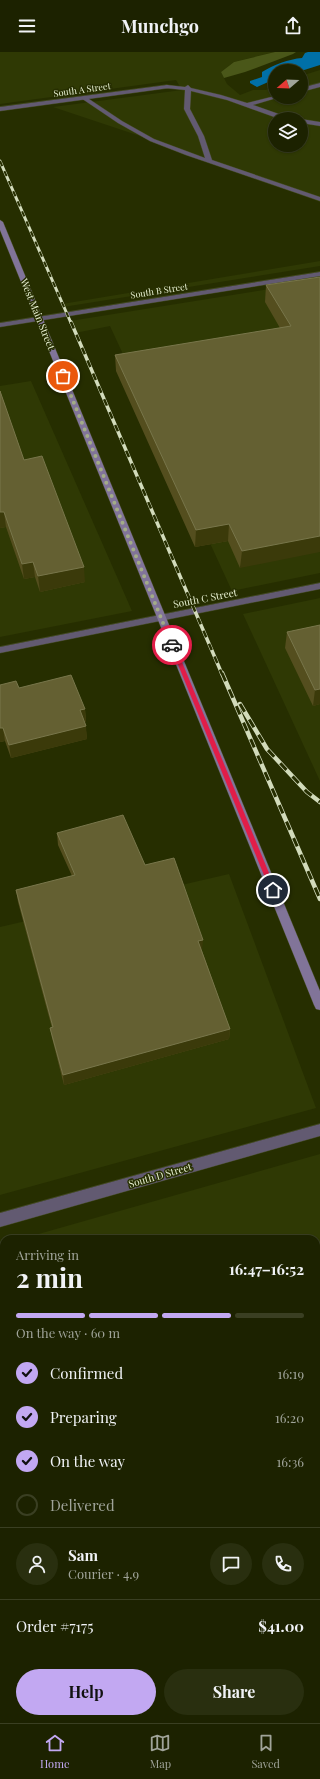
<!DOCTYPE html>
<html lang="en">
<head>
<meta charset="utf-8">
<style>
	:root { --surface:#1c2200; --page:#292f0f; --text:#f1f3f6; --muted:#a0a499; --line:#3a3f22; --accent:#c2a8f2 }
	body { margin:0; font-family:"Playfair Display",serif; background:var(--page); color:var(--text); height:100vh; display:flex; flex-direction:column; font-size:15px; white-space:nowrap }
	* { box-sizing:border-box; margin:0 }
	p { font-size:13px; color:var(--muted) }
	.icon { flex:none; width:22px; height:22px; fill:none; stroke:currentColor; stroke-width:2; stroke-linecap:round; stroke-linejoin:round }
	.map { position:relative; flex:1; overflow:hidden }
	.drawer { position:absolute; left:0px; top:1183px; width:320px; height:488px; display:flex; flex-direction:column; background:var(--surface); border-radius:12px 12px 0 0; box-shadow:0 1px 3px #0004,0 0 0 1px var(--line) }
	.drawer>* { flex:none }
	.needle { width:26px; rotate:251deg }
	.fabs { position:absolute; left:268px; top:12px; display:grid; gap:8px }
	.fabs a { display:grid; place-items:center; width:40px; height:40px; border-radius:50%; background:var(--surface); box-shadow:0 1px 3px #0004,0 0 0 1px var(--line); font-size:20px }
	.pin { position:absolute; display:grid; place-items:center; width:34px; height:34px; color:#fff; margin:-17px; border:2px solid #fff; border-radius:50%; box-shadow:0 1px 4px #0007 }
	.courier { position:absolute; display:grid; place-items:center; width:40px; height:40px; margin:-20px; border:3px solid #e11d48; border-radius:50%; background:#fff; color:#222; box-shadow:0 1px 5px #0007 }
	.head em { font-style:normal; font-weight:700 }
	.head div { display:flex; flex-direction:column-reverse }
	.head { display:flex; align-items:center; justify-content:space-between; height:68px; padding:0 16px }
	h1 { font-size:26px; font-weight:700; line-height:30px }
	.bar { display:grid; grid-template-columns:repeat(4,1fr); gap:6px 4px; align-content:center; height:48px; padding:0 16px }
	.bar i { height:5px; border-radius:3px; background:var(--line) }
	.bar .current { background:var(--accent) }
	.bar p { grid-column:span 4 }
	.line { display:flex; align-items:center; gap:10px; padding:0 16px; border-top:1px solid var(--line) }
	.line div { flex:1 }
	.round { display:grid; place-items:center; flex:none; width:42px; height:42px; border-radius:21px; background:var(--page) }
	ol { padding:0 16px; list-style:none }
	li { display:flex; align-items:center; gap:12px; height:44px }
	li p { margin-inline-start:auto }
	li .icon { padding:4px; border-radius:50%; background:var(--accent); color:#111; stroke-width:4 }
	li:last-child { color:var(--muted) }
	li i { width:22px; height:22px; border:2px solid var(--line); border-radius:50% }
	.primary-button { display:flex; gap:8px; margin-top:auto; padding:8px 16px }
	.primary-button a { flex:1; height:46px; border-radius:24px; background:var(--accent); color:#111; font-size:16px; font-weight:700; line-height:46px; text-align:center }
	.primary-button a+a { background:var(--page); color:var(--text) }
	header { display:flex; justify-content:space-between; align-items:center; height:52px; padding:0 16px; background:var(--surface); font-size:18px; font-weight:700 }
	.dock { display:flex; justify-content:space-around; align-items:center; height:56px; border-top:1px solid var(--line); background:var(--surface); font-size:11px; color:var(--muted) }
	.dock a { display:grid; justify-items:center; gap:2px }
	.dock .current { color:var(--accent) }
	.map>svg:first-child { display:block }
	.built { fill:#2f3904; fill-rule:evenodd }
	.green { fill:#4a5719 }
	.water { fill:#0070a7 }
	.lines { fill:none; stroke-linecap:round; stroke-linejoin:round }
	.service-casing { stroke:#41491d; stroke-width:1 }
	.minor-casing { stroke:#41491d; stroke-width:1 }
	.tertiary-casing { stroke:#41491d; stroke-width:1 }
	.secondary-casing { stroke:#41491d; stroke-width:1 }
	.service { fill:#625a71; fill-rule:evenodd }
	.minor { fill:#625a71; fill-rule:evenodd }
	.tertiary { fill:#625a71; fill-rule:evenodd }
	.secondary { fill:#817499; fill-rule:evenodd }
	.rail-far2-casing { stroke:#d2dbbb; stroke-width:3 }
	.rail-far1-casing { stroke:#d2dbbb; stroke-width:3.5 }
	.rail-casing { stroke:#d2dbbb; stroke-width:4.5 }
	.rail-far2 { stroke:#262e00; stroke-width:2; stroke-dasharray:5.5; stroke-linecap:butt }
	.rail-far1 { stroke:#262e00; stroke-width:2.5; stroke-dasharray:7; stroke-linecap:butt }
	.rail { stroke:#262e00; stroke-width:3; stroke-dasharray:9; stroke-linecap:butt }
	.wall { fill:#544e1e }
	.shaded-wall { fill:#3b3a0a }
	.building { fill:#646032; stroke:#78764b }
	.route { fill:#e11d48 }
	.done { stroke:#a3ac88; stroke-width:4; stroke-dasharray:0 7.2 }
	.labels { text-anchor:middle; dominant-baseline:central; stroke-width:3; stroke-linejoin:round; paint-order:stroke }
	.far-street-label { font-size:9px; fill:#e7f0d1; stroke:#262e00 }
	.street-label { font-size:10px; fill:#e7f0d1; stroke:#262e00 }
</style>
</head>
<body>
<header><svg class="icon" aria-label="menu" viewBox="0 0 24 24"><path d="M4 6h16M4 12h16M4 18h16"/></svg>Munchgo<svg class="icon" aria-label="share" viewBox="0 0 24 24"><path d="M12 15V3M7 8l5-5 5 5M5 13v7h14v-7"/></svg></header>
<div class="map">
<svg width="320" height="1671" viewBox="0 0 320 1671">
	<rect width="100%" height="100%" fill="#262e00"/>
	<path class="built" d="M0,0H275L234,10L221,20L227,32L240,43L253,38H266L275,33V45H301V24L320,18V150L140,84L53,55L182,38L176,28L0,52ZM275,67H301V93H275Z
		M320,209V214L63,255L62,252Z
		M320,229V521L232,539L110,274L75,281L70,269Z
		M31,329L132,559L0,585V334Z
		M320,546V729L243,562Z
		M229,822L316,1056L0,1143V875Z
		M320,1102V1671H97L96,1667H316V1187H21Z"/>
	<path class="green" d="M275,0H296L293,2L245,20L224,26L221,20L234,10Z"/>
	<path class="water" d="M308,0H320V13L301,19H275V27L257,35L250,31V29L262,25V20C273,13 289,7 302,6L305,1Z"/>
	<g class="lines">
		<g class="service-casing">
			<path id="service" d="M320,31V35L301,40V36Z
				M167,33L185,35L188,33L191,36L221,43L247,51L275,44V45H280L253,53L293,67L277,66L227,48L191,39L190,57L204,84L212,108L320,145V149L186,103L150,89L118,71L81,46L86,45L122,69L154,87L205,106L198,84L184,57L185,38L165,36V34Z
				M301,67L320,70V74L301,71Z"/>
		</g>
		<g class="minor-casing">
			<path id="minor" d="M167,33L169,34V36L0,59V55Z
				M320,220V224L0,275V271Z
				M320,531V537L0,601V595Z"/>
		</g>
		<g class="tertiary-casing">
			<path id="tertiary" d="M320,1072V1084L0,1175V1161Z"/>
		</g>
		<g class="secondary-casing">
			<path id="secondary" d="M0,168L3,170L320,939V958L316,957L314,953L0,178Z"/>
		</g>
		<use href="#service" class="service"/>
		<use href="#minor" class="minor"/>
		<use href="#tertiary" class="tertiary"/>
		<use href="#secondary" class="secondary"/>
		<g class="rail-far2-casing">
			<path id="rail-far2" d="M0,109L71,271"/>
		</g>
		<g class="rail-far1-casing">
			<path id="rail-far1" d="M71,270L222,622"/>
		</g>
		<g class="rail-casing">
			<path id="rail" d="M222,621L320,847
				M240,652L267,697L307,740L320,750"/>
		</g>
		<use href="#rail-far2" class="rail-far2"/>
		<use href="#rail-far1" class="rail-far1"/>
		<use href="#rail" class="rail"/>
	</g>
	<path class="wall" d="M320,225L240,516L228,489L195,495L116,319L115,303L280,276L265,250L266,233Z
		M0,339L24,408L85,530L40,540L35,525L24,527L6,475L0,476Z
		M320,573V652L313,654L285,596L287,580Z
		M0,633L19,636L85,657L86,670H85L87,687L11,706L5,689L0,690Z
		M57,781L145,813L202,899L230,977L229,987L64,1033L52,986L50,976H52L18,850L16,838L72,824L58,793Z"/>
	<path class="shaded-wall" d="M0,460H4L6,475L0,476Z
		M229,472L228,489L195,495L196,478Z
		M320,484V500L240,516L242,499Z
		M33,510L35,525L24,527L22,512Z
		M84,515L85,530L40,540L38,524Z
		M320,637V652L313,654L315,638Z
		M85,657L86,670L81,671L80,658Z
		M86,674L87,687L11,706L9,693Z
		M0,676H3L5,689L0,690Z
		M203,888L202,899L198,900V889Z
		M230,977L229,987L64,1033L63,1023Z
		M4,1437V1441L1,1442H0V1439Z"/>
	<path class="building" d="M320,225V484L242,499L229,472L196,478L115,303L291,274L266,233Z
		M0,339L24,408L42,404L84,515L38,524L33,510L22,512L4,460H0Z
		M320,573V637L315,638L287,580Z
		M71,623L85,657L80,658L86,674L9,693L3,676H0V633L16,629L19,636Z
		M123,763L145,813L174,806L203,888L198,889L230,977L63,1023L50,976L53,975L16,838L75,823L57,781Z
		M4,1332V1437L0,1439V1334Z
		M320,1567V1671H140L139,1667H316V1569Z"/>
	<path class="route" d="M170,591L175,593L276,838L275,840L273,841L270,838L170,593Z"/>
	<g class="lines">
		<path class="done" d="M63,324L172,593"/>
	</g>
	<g class="labels">
		<g class="far-street-label">
			<text transform="translate(82 37) rotate(-8)">South A Street</text>
			<text transform="translate(159 238) rotate(-9)">South B Street</text>
		</g>
		<g class="street-label">
			<text transform="translate(38 262) rotate(68)">West Main Street</text>
			<text transform="translate(205 546) rotate(-11)">South C Street</text>
			<text transform="translate(160 1123) rotate(-16)">South D Street</text>
		</g>
	</g>
</svg>
<div class="fabs">
<a><svg class="needle" viewBox="-14 -14 28 28"><path d="M0-13l5 13h-10z" fill="#e53935"/><path d="M0 13l5-13h-10z" fill="#a0a499"/></svg></a>
<a><svg class="icon" aria-label="layers" viewBox="0 0 24 24"><path d="M12 4l9 5-9 5-9-5zM3 14l9 5 9-5"/></svg></a>
</div>
<div class="pin" style="left:63px;top:324px;background:#ea580c"><svg class="icon" aria-label="bag" viewBox="0 0 24 24"><path d="M5 8h14l-1 12H6zM9 8a3 3 0 0 1 6 0"/></svg></div>
<div class="pin" style="left:273px;top:838px;background:#1f2937"><svg class="icon" aria-label="home" viewBox="0 0 24 24"><path d="M3 11l9-7 9 7M6 9v11h12V9"/></svg></div>
<div class="courier" style="left:172px;top:593px"><svg class="icon" aria-label="car" viewBox="0 0 24 24"><path d="M5 17H2v-5l4-1 3-4h7l3 4 3 1v5h-3M9 17h6M6 11h13"/><circle cx="7" cy="17" r="2"/><circle cx="17" cy="17" r="2"/></svg></div>
<section class="drawer">
<div class="head"><div><h1>2 min</h1><p>Arriving in</p></div><em>16:47–16:52</em></div>
<div class="bar"><i class="current"></i><i class="current"></i><i class="current"></i><i></i><p>On the way · 60 m</p></div>
<ol>
<li><svg class="icon" aria-label="check" viewBox="0 0 24 24"><path d="M5 12l5 5 9-10"/></svg>Confirmed<p>16:19</p></li>
<li><svg class="icon" aria-label="check" viewBox="0 0 24 24"><path d="M5 12l5 5 9-10"/></svg>Preparing<p>16:20</p></li>
<li><svg class="icon" aria-label="check" viewBox="0 0 24 24"><path d="M5 12l5 5 9-10"/></svg>On the way<p>16:36</p></li>
<li><i></i>Delivered</li>
</ol>
<div class="line" style="height:72px"><a class="round"><svg class="icon" aria-label="person" viewBox="0 0 24 24"><circle cx="12" cy="8" r="4"/><path d="M4 21q1-7 8-7t8 7"/></svg></a><div><b>Sam</b><p>Courier · 4.9</p></div><a class="round"><svg class="icon" aria-label="chat" viewBox="0 0 24 24"><path d="M4 5h16v11H9l-5 4z"/></svg></a><a class="round"><svg class="icon" aria-label="phone" viewBox="0 0 24 24"><path d="M5 4h4l2 5-3 2q2 4 5 5l2-3 5 2v4C11 20 4 13 5 4z"/></svg></a></div>
<div class="line" style="height:52px"><div>Order #7175</div><b>$41.00</b></div>
<div class="primary-button"><a>Help</a><a>Share</a></div>
</section>
</div>
<nav class="dock">
<a class="current"><svg class="icon" aria-label="home" viewBox="0 0 24 24"><path d="M3 11l9-7 9 7M6 9v11h12V9"/></svg>Home</a>
<a><svg class="icon" aria-label="map" viewBox="0 0 24 24"><path d="M3 6l6-2 6 2 6-2v14l-6 2-6-2-6 2zM9 4v14M15 6v14"/></svg>Map</a>
<a><svg class="icon" aria-label="saved" viewBox="0 0 24 24"><path d="M7 4h10v16l-5-4-5 4z"/></svg>Saved</a>
</nav>
</body>
</html>
